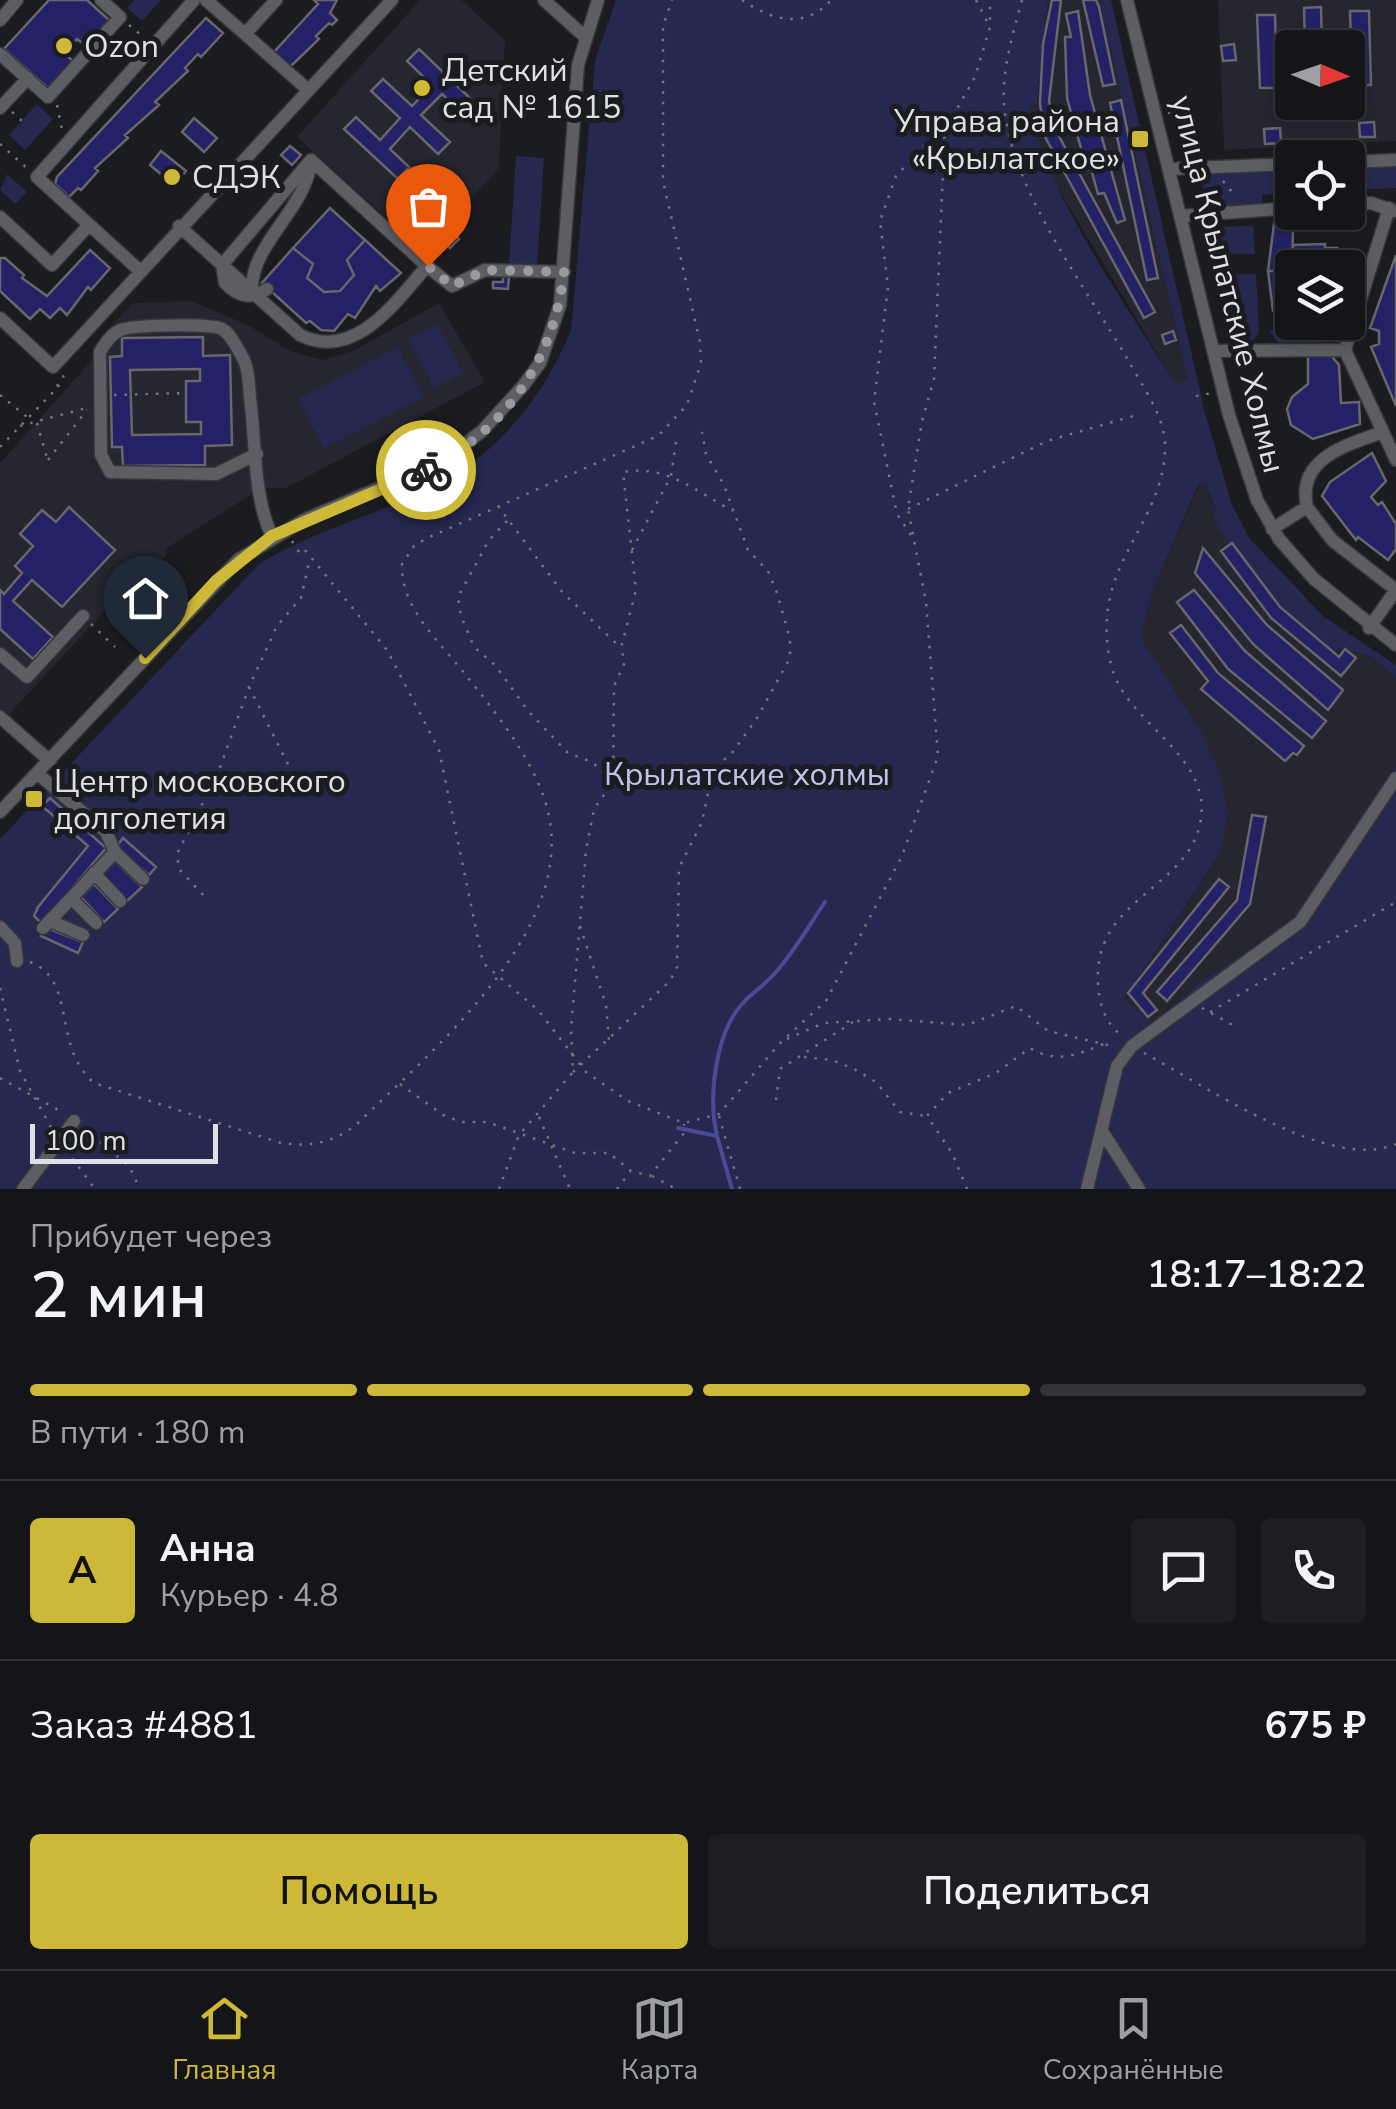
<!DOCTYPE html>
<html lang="ru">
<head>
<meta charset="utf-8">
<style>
	:root { --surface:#141518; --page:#1d1e21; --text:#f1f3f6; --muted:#9d9fa2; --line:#333437; --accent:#ceb837 }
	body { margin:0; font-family:"Nunito Sans",sans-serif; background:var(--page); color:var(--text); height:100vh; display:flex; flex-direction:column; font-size:38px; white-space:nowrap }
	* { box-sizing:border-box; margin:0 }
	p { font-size:32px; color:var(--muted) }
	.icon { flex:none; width:55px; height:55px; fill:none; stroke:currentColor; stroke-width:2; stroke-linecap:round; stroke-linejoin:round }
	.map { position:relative; height:1189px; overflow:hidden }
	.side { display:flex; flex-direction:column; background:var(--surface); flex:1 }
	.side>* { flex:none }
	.needle { width:65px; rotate:92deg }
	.tools { position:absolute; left:1275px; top:30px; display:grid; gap:20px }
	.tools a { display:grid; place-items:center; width:90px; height:90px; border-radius:10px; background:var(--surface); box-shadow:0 5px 15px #0003,0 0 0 2px var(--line); font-size:50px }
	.scale { position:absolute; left:30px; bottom:25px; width:188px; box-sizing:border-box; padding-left:10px; border:5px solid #dfe0e3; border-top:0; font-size:28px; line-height:35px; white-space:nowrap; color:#dfe0e3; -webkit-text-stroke:8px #1b1c20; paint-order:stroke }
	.pin { position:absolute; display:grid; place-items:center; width:85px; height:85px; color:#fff; margin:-102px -42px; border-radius:50% 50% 50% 0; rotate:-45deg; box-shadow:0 0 10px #0007 }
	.pin .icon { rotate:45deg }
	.courier { position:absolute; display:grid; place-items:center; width:100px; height:100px; margin:-50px; border:8px solid #ceb837; border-radius:50%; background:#fff; color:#222; box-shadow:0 2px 12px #0007 }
	.overview em { font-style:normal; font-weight:600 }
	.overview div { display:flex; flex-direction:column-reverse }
	.overview { display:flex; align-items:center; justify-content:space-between; height:170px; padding:0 30px }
	h1 { font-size:65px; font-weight:600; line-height:75px }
	.bar { display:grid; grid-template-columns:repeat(4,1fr); gap:15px 10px; align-content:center; height:120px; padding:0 30px }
	.bar i { height:12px; border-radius:8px; background:var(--line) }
	.bar .on { background:var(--accent) }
	.bar p { grid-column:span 4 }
	.line { display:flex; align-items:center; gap:25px; padding:0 30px; border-top:2px solid var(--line) }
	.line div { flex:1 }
	.round { display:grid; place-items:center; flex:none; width:105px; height:105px; border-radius:10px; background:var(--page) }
	.cta { display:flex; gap:20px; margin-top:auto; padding:20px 30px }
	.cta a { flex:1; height:115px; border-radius:10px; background:var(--accent); color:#111; font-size:40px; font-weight:600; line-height:115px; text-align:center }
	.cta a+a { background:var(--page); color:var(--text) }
	.menu { display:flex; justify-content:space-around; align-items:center; height:140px; border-top:2px solid var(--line); background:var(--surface); font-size:28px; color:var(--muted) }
	.menu a { display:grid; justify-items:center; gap:5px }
	.menu .on { color:var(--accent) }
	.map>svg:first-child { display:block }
	.built { fill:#25262f; fill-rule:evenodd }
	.green { fill:#262850 }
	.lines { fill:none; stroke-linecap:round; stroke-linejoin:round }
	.stream { stroke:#494b94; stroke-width:4 }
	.building { fill:#252166; stroke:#67676c; stroke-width:2.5; fill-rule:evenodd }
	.minor-casing { stroke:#36373a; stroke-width:15 }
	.path { stroke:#75767a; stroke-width:2.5; stroke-dasharray:2.5 8; stroke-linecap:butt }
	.minor { stroke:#5d5e63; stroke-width:12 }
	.done { stroke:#9a9b9f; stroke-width:10; stroke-dasharray:0 18 }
	.route { stroke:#ceb837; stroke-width:12 }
	.poi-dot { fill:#ceb837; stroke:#1b1c20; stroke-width:4 }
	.labels { text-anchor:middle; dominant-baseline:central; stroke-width:10; stroke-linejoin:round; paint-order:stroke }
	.poi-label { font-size:32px; fill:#dfe0e3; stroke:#1b1c20; text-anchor:start }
	.street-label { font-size:32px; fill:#dfe0e3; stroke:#1b1c20 }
	.park-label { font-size:32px; fill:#bdc3ed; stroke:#1b1c20 }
</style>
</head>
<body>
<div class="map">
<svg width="1396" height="1189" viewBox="0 0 1396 1189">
	<rect width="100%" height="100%" fill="#1b1c20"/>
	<path class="built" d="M420,0H461L505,40L499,168L424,251L297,137Z
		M1048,0H1099L1103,7L1189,379L1176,385L1053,180L1034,136L1031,104L1037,103Z
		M1218,0H1396V141L1224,150ZM1292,48H1348V102H1292Z
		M191,301L248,325L290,351L322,360L353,351L439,303L485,382L286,488L260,489L165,549L167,556L135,578L0,724V463L93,359L94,345L133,303Z
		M1200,483L1205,485L1216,511L1332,657L1340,648L1372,657L1396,678V766L1296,918L1195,986L1154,1025L1124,999L1220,853L1141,639L1152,593Z"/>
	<path class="green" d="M134,0H161L142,21L127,8Z
		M616,0H1048L1037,104L1031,105C1035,176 1135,320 1176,384L1188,379L1099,0H1111L1205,413L1232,505L1250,539L1323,616L1396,665V678L1372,657L1340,648L1332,657C1283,613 1243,573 1212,515L1216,510L1206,486L1199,483L1152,593L1141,639L1202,733L1220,774L1228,814L1220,853L1124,999L1154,1024L1195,986L1296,918L1396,766V1189H0V839L260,563C316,530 379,514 437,485C497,455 547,392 571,330L595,60Z
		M37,104L53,119L25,150L9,135Z
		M516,156L544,158L537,265L509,263Z
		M1396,164V188L1348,190V166Z
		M1292,169V193L1262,195L1263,208L1207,210L1199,173Z
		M7,174L27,192L16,204L0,190Z
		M1253,226L1255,254L1215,255L1209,227Z
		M1220,274H1256L1259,333L1252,342H1238Z
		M1278,323H1300V332L1341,330L1344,336L1339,342L1278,343L1270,332Z
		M437,324L463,373L434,388L408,339Z
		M398,347L424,397L324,449L298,399Z"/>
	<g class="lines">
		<path class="stream" d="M678,1128L717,1136L732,1189
			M717,1136C708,1098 715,1034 742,1004C753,992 766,984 776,972C795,950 809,926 825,902"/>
	</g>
	<path class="building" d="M49,0H87L109,20L86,46L77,39L71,45L64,53L73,61L48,88L4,49Z
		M314,0H337L330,13L337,20L332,25L329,23L316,36L319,39L290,67L274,52L318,4Z
		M1052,0H1061L1049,101L1055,129L1044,135L1040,103L1043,44Z
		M1083,0H1096L1099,7L1115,84L1103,86Z
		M1321,7L1322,47L1351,46L1350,11H1369L1371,85H1353L1348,48H1305L1304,8Z
		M1078,11L1090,95L1125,220L1117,223L1104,193L1098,194L1091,169L1087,170L1067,98L1065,37H1071L1066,14Z
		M1257,15H1275L1276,48H1292V61H1276L1277,88H1260Z
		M206,18L223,33L201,57L198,54L185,68L188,71L155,102L159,105L125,135L128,138L95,168L98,171L81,190L78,188L69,197L55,184L57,177Z
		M1234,44L1236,60L1223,61L1221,46Z
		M419,49L472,100L461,112L442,94L421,115L450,142L438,154L410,127L390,149L409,167L398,179L344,129L356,117L380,140L400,118L371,91L383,79L412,106L432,85L407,61Z
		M1121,100L1158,278L1147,280L1110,103Z
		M194,118L217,138L204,152L182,132Z
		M1374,122L1375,137H1360L1359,123Z
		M1280,128L1281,143L1265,144L1264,129Z
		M1055,129L1155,312L1144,318L1044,135Z
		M290,146L301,155L292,165L281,155Z
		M161,151L186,171L174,185L150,165Z
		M330,208L365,240L347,260L354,275L340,291L324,292L307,278L313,264L293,248Z
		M1274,224L1293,230L1292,271H1268Z
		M451,231L459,239L450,248L442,240Z
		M365,240L401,273L380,291L376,286L355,318L348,314L334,331L321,330L310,321L306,323L262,283L293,248L313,264L307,278L324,292L340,291L354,275L347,260Z
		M1325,244V248H1337L1338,268H1294L1293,245Z
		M90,250L110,268L91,290L88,287L67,315L60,308L50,318L40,309L30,319L0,291V258H5L24,275L22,278L47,296Z
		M1396,255V406L1371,347L1379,344V331L1370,328Z
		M1268,271H1292V311H1273Z
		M503,276H509L508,289L493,288V282H503Z
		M1173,331L1176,340L1165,344L1162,335Z
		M203,337V356L230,355L232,445L205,446V465L123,466L122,447H112L110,357L122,356V338ZM200,369V381H186V422H201V434L132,435L130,370Z
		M1308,353H1329L1339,365L1341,403L1359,402L1360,424L1313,439L1291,425L1287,409L1292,397L1308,384Z
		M1372,453L1386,481L1371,497L1378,505L1382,502L1396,524V549L1388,560L1358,537L1356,540L1322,496L1330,482Z
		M69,507L115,550L62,607L32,580L13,601L53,637L33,659L0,629V590L4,594L22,573L15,566L33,546L20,534L42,510L56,522Z
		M1232,543L1280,607L1339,657L1345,649L1356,658L1341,676L1271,618L1221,551Z
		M1203,548L1267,625L1343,690L1328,710L1253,644L1195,573Z
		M1194,590L1245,651L1326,721L1312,738L1228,669L1177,602Z
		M1181,625L1218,673L1304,746L1297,755L1293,753L1285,761L1201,689L1208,681L1170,633Z
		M50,798L106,848L42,924L34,916L38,907L88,846L42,806Z
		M1252,815L1266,817L1250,904L1167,1001L1157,992L1237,900Z
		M123,838L156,867L149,875L116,847Z
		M115,861L142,887L127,901L102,874Z
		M1219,879L1229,887L1143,993L1157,1010L1148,1017L1128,993Z
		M94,884L118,909L104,922L81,897Z
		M47,928L83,942L78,953L41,936Z"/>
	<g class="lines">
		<g class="minor-casing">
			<path id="minor" d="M206,0L245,34
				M276,0L245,34L306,88
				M544,0L584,36
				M1127,0L1229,415L1257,500L1279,539L1314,579L1396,645
				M0,20L17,0
				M0,54L48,97L120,17L101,0
				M0,108L28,78
				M311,160L427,266
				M1348,162L1396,160
				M1169,169L1292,164
				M1348,204L1371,203L1394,211
				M1389,208L1345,350L1396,460
				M1180,216L1292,208
				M0,217L52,265L89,225
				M179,226L300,335C354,362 395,303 427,266L452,286L485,270L564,272
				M139,270L37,177L194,0
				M267,289C252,300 238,297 225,283L222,265L311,160
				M252,291C250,245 304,211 311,163
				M0,318L53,367L392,0
				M1213,351L1345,350
				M257,454L216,474L110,472L101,455L100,352C105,343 112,333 121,330C132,325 213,323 222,329C232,335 238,350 244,360C249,371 249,386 250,398C256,442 253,497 272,536
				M1307,507C1296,458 1347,445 1383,432
				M1272,529L1307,507L1332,540L1396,590
				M1369,628L1396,590
				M0,654L27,677L83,616
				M0,717L50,761
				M38,774L106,832L115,852L43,928
				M0,812L238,560L304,520L445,460L482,431L523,386L540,363L560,305L578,65L598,0
				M115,852L143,879
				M94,873L120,901
				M71,898L96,923
				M50,921L83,935
				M0,927L15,943L17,961
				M1102,1131L1139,1189
				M23,1189L74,1121
				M1087,1189L1117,1066L1132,1046L1300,922L1396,778"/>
		</g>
		<path class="path" d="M742,0C771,20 805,30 831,0
			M976,0L989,25
			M1022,0C1013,34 1002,68 1004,104C1010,188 1086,288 1128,360C1142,386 1167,419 1165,450C1162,529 1088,566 1111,665C1125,724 1215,755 1200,824C1186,890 1093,899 1098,983C1099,1004 1105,1023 1122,1036
			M129,25L142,36
			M57,105L62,130
			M12,112L22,121
			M1168,113L1180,111
			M0,144L29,170
			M1223,181L1236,197
			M58,387L65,373
			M0,395L27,417
			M114,395L186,393
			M1196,396L1212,393
			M37,423L47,458
			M20,426L86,408
			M0,447L58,387L56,378
			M48,460L87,410
			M498,506L563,593L620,647
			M908,509L1047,441L1137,415
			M507,521L489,540L458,597L461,616L474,647L495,665L529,712L568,753L592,762L613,782
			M911,535L897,514L874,402L888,287L880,221L896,176L954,114L975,77L990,27V0
			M292,541L299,552
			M305,550L387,650L439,750L483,963L538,1010L586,1072L628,1101L684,1123L719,1114L782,1041L826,1001L902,856L938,756L926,602L908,509L922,421L934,379L945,124
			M632,550L671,476L676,442
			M91,624L115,647
			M249,687L296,780
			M203,895L178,868V852L218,773L249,687L277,626L301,598L309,563L314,561
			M580,926L606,1005L609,1042
			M30,962C78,980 51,1046 94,1083L281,1143C312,1147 333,1143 357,1124C436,1047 585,923 545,801C531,756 493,709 464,673C439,641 400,607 402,564L414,546L427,538L658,436L687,405L701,363L700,342L663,181V26L672,0
			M0,988L20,1071L53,1131
			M1202,1008L1238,1028
			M1210,1012L1396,902
			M787,1039L824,1023L889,1019L967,1025L1016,1006L1048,1031L1116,1047
			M1144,1053C1204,1085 1331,1173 1396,1144
			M804,1057L832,1060L854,1069L876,1082L900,1112L926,1116
			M573,1072L670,981L677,967L679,868L702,822L713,769L732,753L757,718L790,658V639L777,593L768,571L748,550L724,485L706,454L702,432
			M0,1078L62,1112
			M400,1084L443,1115L461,1122H487L575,1153H609L631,1171L650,1176L684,1133V1124
			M776,1100L780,1069L853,1022
			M719,1116L740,1189
			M539,1117L570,1189
			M84,1129L129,1166L140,1189
			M66,1150L95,1189
			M652,1176L676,1189
			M499,1189L519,1135L573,1072L571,1029L586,851L594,809L613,782L614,686L625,662L621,648L636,590L623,472C666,464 697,492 733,511
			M617,1189L630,1172
			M967,1189L952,1153L927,1116L948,1093L996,1073L1030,1048C1057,1064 1076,1055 1104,1044"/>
		<use href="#minor" class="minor"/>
	</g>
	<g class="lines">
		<path class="done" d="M426,470C506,430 554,360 564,272L486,270L452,286L428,266"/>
		<path class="route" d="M145,658L216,581L272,536L426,470"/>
	</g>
	<g class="poi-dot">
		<circle cx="64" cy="46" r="10"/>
		<circle cx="422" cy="88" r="10"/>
		<rect x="1130" y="129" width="20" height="20" rx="5"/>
		<circle cx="172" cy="177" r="10"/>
		<rect x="24" y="789" width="20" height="20" rx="5"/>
	</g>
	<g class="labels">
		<g class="poi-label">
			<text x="84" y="46">Ozon</text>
			<text x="442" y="70">Детский<tspan x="442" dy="37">сад № 1615</tspan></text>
			<text x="1120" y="121" text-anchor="end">Управа района<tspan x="1120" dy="37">«Крылатское»</tspan></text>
			<text x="192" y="177">СДЭК</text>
			<text x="54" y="781">Центр московского<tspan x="54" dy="37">долголетия</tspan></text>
		</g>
		<g class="street-label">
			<text transform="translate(1228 284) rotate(76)">улица Крылатские Холмы</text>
		</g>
		<g class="park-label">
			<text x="747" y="774">Крылатские холмы</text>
		</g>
	</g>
</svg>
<div class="tools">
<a><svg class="needle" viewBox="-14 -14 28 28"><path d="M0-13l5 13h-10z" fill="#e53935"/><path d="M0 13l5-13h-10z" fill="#9d9fa2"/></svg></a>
<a><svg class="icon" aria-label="locate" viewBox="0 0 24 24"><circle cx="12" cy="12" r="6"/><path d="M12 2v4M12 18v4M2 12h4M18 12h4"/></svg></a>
<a><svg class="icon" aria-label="layers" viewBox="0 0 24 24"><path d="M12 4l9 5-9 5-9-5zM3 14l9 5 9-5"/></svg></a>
</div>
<div class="scale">100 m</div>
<div class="pin" style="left:428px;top:266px;background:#ea580c"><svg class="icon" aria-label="bag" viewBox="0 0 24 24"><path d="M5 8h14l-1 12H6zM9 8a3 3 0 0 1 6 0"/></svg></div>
<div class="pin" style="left:145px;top:658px;background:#1f2937"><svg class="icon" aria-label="home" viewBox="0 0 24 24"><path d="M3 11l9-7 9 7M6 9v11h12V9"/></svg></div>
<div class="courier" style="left:426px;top:470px"><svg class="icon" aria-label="bike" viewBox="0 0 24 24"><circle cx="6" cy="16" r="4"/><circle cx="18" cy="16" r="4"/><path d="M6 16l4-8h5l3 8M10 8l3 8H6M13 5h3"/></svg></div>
</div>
<section class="side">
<div class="overview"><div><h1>2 мин</h1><p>Прибудет через</p></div><em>18:17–18:22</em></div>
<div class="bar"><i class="on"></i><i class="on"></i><i class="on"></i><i></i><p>В пути · 180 m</p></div>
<div class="line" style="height:180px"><b class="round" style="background:var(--accent);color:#111">А</b><div><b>Анна</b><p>Курьер · 4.8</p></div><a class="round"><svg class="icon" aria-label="chat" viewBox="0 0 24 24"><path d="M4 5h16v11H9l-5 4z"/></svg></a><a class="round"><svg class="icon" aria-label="phone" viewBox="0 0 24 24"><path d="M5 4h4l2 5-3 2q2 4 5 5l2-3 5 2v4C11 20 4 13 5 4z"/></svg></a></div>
<div class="line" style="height:130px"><div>Заказ #4881</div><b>675 ₽</b></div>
<div class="cta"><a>Помощь</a><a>Поделиться</a></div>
</section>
<nav class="menu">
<a class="on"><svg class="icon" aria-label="home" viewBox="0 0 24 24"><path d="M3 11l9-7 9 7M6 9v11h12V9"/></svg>Главная</a>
<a><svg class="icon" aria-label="map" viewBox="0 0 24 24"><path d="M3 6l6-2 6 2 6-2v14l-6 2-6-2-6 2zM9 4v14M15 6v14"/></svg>Карта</a>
<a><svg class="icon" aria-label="saved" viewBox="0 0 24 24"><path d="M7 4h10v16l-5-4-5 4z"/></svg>Сохранённые</a>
</nav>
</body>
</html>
